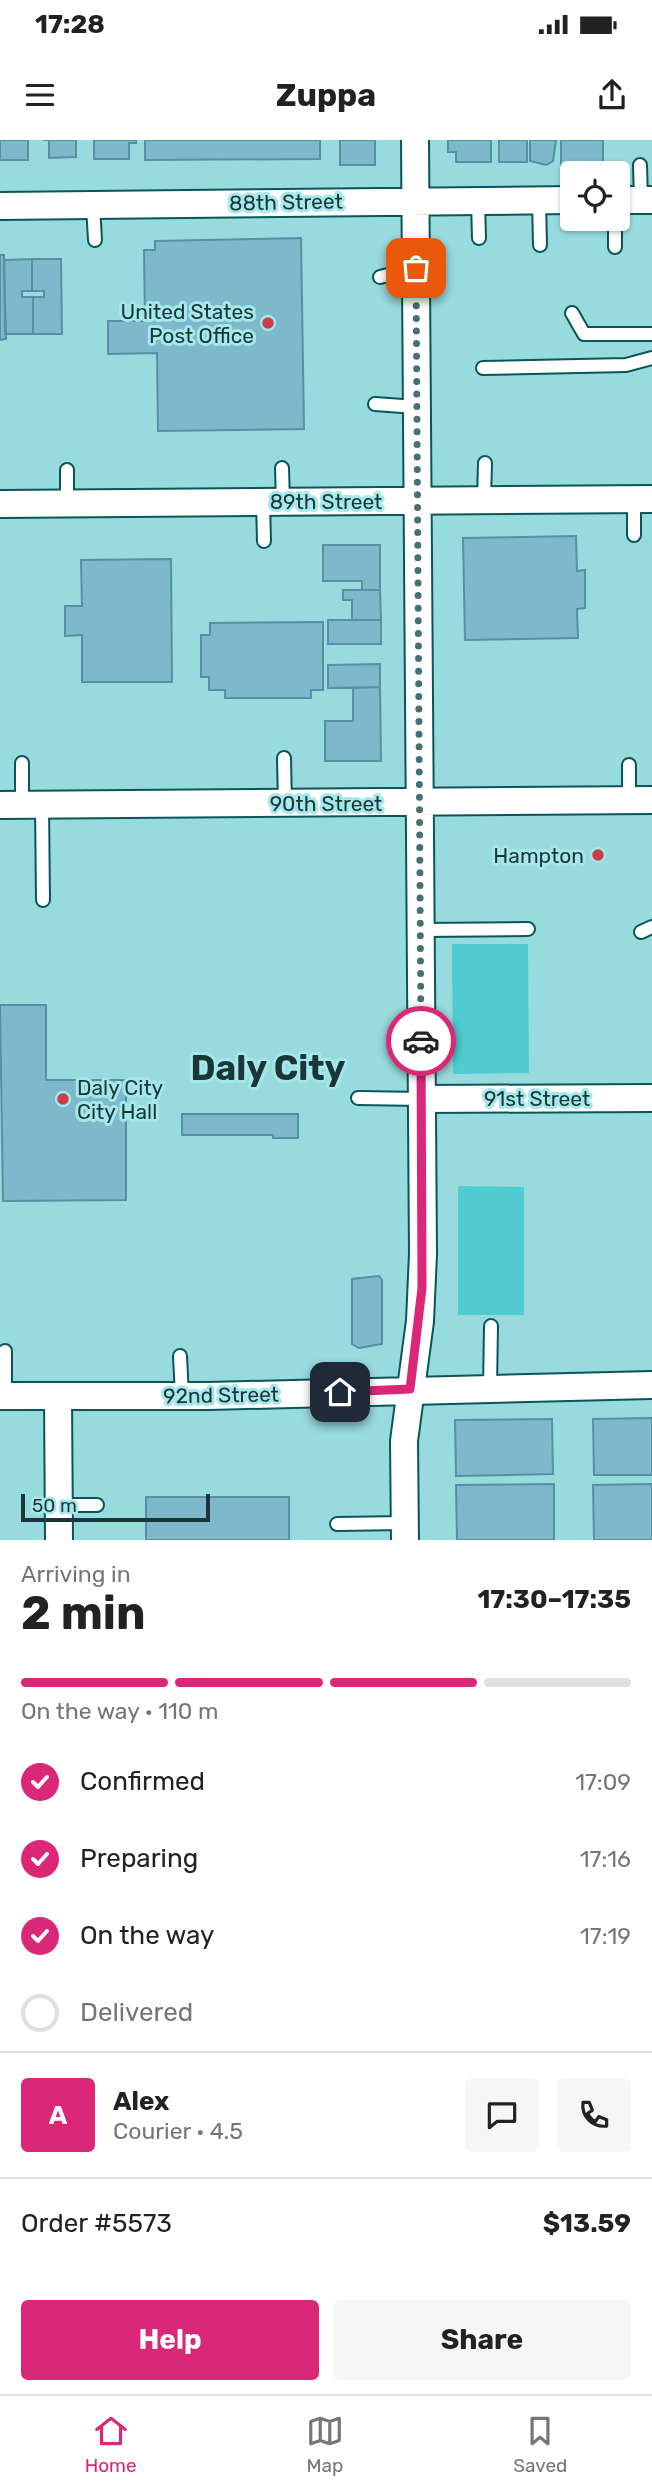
<!DOCTYPE html>
<html lang="en">
<head>
<meta charset="utf-8">
<style>
	:root { --surface:#fff; --page:#f6f6f6; --text:#222; --muted:#767676; --line:#e0e0e0; --accent:#db2777 }
	body { margin:0; font-family:Rubik,sans-serif; background:var(--page); color:var(--text); height:100vh; display:flex; flex-direction:column; font-size:26px; white-space:nowrap }
	* { box-sizing:border-box; margin:0 }
	p { font-size:23px; color:var(--muted) }
	.icon { flex:none; width:38px; height:38px; fill:none; stroke:currentColor; stroke-width:2; stroke-linecap:round; stroke-linejoin:round }
	.map { position:relative; height:1400px; overflow:hidden }
	.sheet { display:flex; flex-direction:column; background:var(--surface); flex:1 }
	.sheet>* { flex:none }
	.buttons { position:absolute; left:560px; top:21px; display:grid; gap:14px }
	.buttons a { display:grid; place-items:center; width:70px; height:70px; border-radius:7px; background:var(--surface); box-shadow:0 2px 5px #0004; font-size:35px }
	.scale { position:absolute; left:21px; bottom:18px; width:189px; box-sizing:border-box; padding-left:7px; border:4px solid #1a3637; border-top:0; font-size:19px; line-height:24px; white-space:nowrap; color:#1a3637; -webkit-text-stroke:5px #a5e8eb; paint-order:stroke }
	.pin { position:absolute; display:grid; place-items:center; width:60px; height:60px; color:#fff; margin:-30px; border-radius:14px; box-shadow:0 4px 10px #0006 }
	.courier { position:absolute; display:grid; place-items:center; width:70px; height:70px; margin:-35px; border:5px solid #db2777; border-radius:50%; background:#fff; color:#222; box-shadow:0 2px 9px #0007 }
	.summary em { font-style:normal; font-weight:700 }
	.summary div { display:flex; flex-direction:column-reverse }
	.summary { display:flex; align-items:center; justify-content:space-between; height:119px; padding:0 21px }
	h1 { font-size:46px; font-weight:700; line-height:52px }
	.bar { display:grid; grid-template-columns:repeat(4,1fr); gap:10px 7px; align-content:center; height:84px; padding:0 21px }
	.bar i { height:9px; border-radius:5px; background:var(--line) }
	.bar .selected { background:var(--accent) }
	.bar p { grid-column:span 4 }
	.line { display:flex; align-items:center; gap:18px; padding:0 21px; border-top:2px solid var(--line) }
	.line div { flex:1 }
	.round { display:grid; place-items:center; flex:none; width:74px; height:74px; border-radius:7px; background:var(--page) }
	ol { padding:0 21px; list-style:none }
	li { display:flex; align-items:center; gap:21px; height:77px }
	li p { margin-inline-start:auto }
	li .icon { padding:7px; border-radius:50%; background:var(--accent); color:#fff; stroke-width:4 }
	li:last-child { color:var(--muted) }
	li i { width:38px; height:38px; border:4px solid var(--line); border-radius:50% }
	.primary-button { display:flex; gap:14px; margin-top:auto; padding:14px 21px }
	.primary-button a { flex:1; height:80px; border-radius:7px; background:var(--accent); color:#fff; font-size:28px; font-weight:700; line-height:80px; text-align:center }
	.primary-button a+a { background:var(--page); color:var(--text) }
	.status { display:flex; justify-content:space-between; align-items:center; height:49px; padding:0 35px; background:var(--surface); direction:ltr }
	.status svg { height:19px; fill:currentColor }
	header { display:flex; justify-content:space-between; align-items:center; height:91px; padding:0 21px; background:var(--surface); font-size:32px; font-weight:700 }
	.menu { display:flex; justify-content:space-around; align-items:center; height:98px; border-top:2px solid var(--line); background:var(--surface); font-size:19px; color:var(--muted) }
	.menu a { display:grid; justify-items:center; gap:4px }
	.menu .selected { color:var(--accent) }
	.map>svg:first-child { display:block }
	.grass { fill:#50cbd0 }
	.building { fill:#7db9cb; stroke:#5690a2; stroke-width:2 }
	.lines { fill:none; stroke-linecap:round; stroke-linejoin:round }
	.lane-casing { stroke:#095559; stroke-width:16 }
	.street-casing { stroke:#095559; stroke-width:30 }
	.lane { stroke:#fff; stroke-width:12 }
	.street { stroke:#fff; stroke-width:26 }
	.done { stroke:#467071; stroke-width:7; stroke-dasharray:0 12.6 }
	.route { stroke:#db2777; stroke-width:9 }
	.poi-dot { fill:#cc3c4b; stroke:#a5e8eb; stroke-width:2.5 }
	.labels { text-anchor:middle; dominant-baseline:central; stroke-width:6; stroke-linejoin:round; paint-order:stroke }
	.street-label { font-size:21px; fill:#1a3637; stroke:#a5e8eb }
	.poi-label { font-size:21px; fill:#1a3637; stroke:#a5e8eb; text-anchor:end }
	.town-label { font-size:35px; font-weight:bold; fill:#1a3637; stroke:#a5e8eb }
</style>
</head>
<body>
<div class="status"><b>17:28</b><svg viewBox="0 0 49 12"><path d="M0 12V9h3v3zM5 12V6h3v6zM10 12V3h3v9zM15 12V0h3v12zM26 1h20v11H26zM47 4h2v5h-2z"/></svg></div>
<header><svg class="icon" aria-label="menu" viewBox="0 0 24 24"><path d="M4 6h16M4 12h16M4 18h16"/></svg>Zuppa<svg class="icon" aria-label="share" viewBox="0 0 24 24"><path d="M12 15V3M7 8l5-5 5 5M5 13v7h14v-7"/></svg></header>
<div class="map">
<svg width="652" height="1400" viewBox="0 0 652 1400">
	<rect width="100%" height="100%" fill="#98dbde"/>
	<path class="grass" d="M452,804H528L529,933L453,934Z
		M458,1046L524,1047V1175H458Z"/>
	<path class="building" d="M0,0H28V20H0Z
		M43,0H76V17L49,18V0Z
		M94,0H136V3H129V19H94Z
		M145,0H320V19L145,20Z
		M340,0H375V25H340Z
		M448,0H491V22H456V12H448Z
		M499,0H527V22H499Z
		M530,0H556L553,21L546,25L530,21Z
		M561,0H603V28H561Z
		M301,98L304,289L158,291L157,213L108,214V181H145L144,110H155V101Z
		M0,115H4L6,199L0,200Z
		M32,119H61L62,194H33V157H44V151H32Z
		M32,119V151H22V157H33V194H5L4,120Z
		M576,396L577,431L585,430V468L577,469L578,498L465,500L463,398Z
		M323,405H380V450H362V441H323Z
		M171,419L172,542H82V495L65,496V466H82L81,420Z
		M343,450H380L381,480H352V460H343Z
		M328,480H381V504H328Z
		M323,482V550H311V558H225V550H209V537H201V495H210V483Z
		M380,524V547L328,548V525Z
		M380,547L381,621H325V581H353V548Z
		M0,865H46V940H126V1060L3,1061Z
		M182,974H298V998H273V995H182Z
		M379,1136L382,1140V1204L359,1208L352,1204V1139Z
		M652,1278V1335H594L593,1279Z
		M552,1279L553,1334L456,1336L455,1280Z
		M554,1344V1400H457L456,1345Z
		M652,1344V1400H594L593,1345Z
		M146,1357H289V1400H146Z"/>
	<g class="lines">
		<g class="lane-casing">
			<path id="lane" d="M640,25L641,60
				M539,60L540,105
				M478,61L479,98
				M93,65L95,100
				M615,79V107
				M380,137L416,128
				M572,173L584,194H652
				M483,228L626,225L652,218
				M375,264L416,267
				M282,328L283,362
				M67,330V364
				M634,359V395
				M484,360L485,323
				M263,362L264,401
				M284,618L285,663
				M22,623V665
				M629,660V625
				M42,665L43,760
				M421,790L528,789
				M641,792L652,787
				M358,958L422,959
				M180,1216L182,1256
				M490,1248L491,1186
				M5,1256V1211
				M59,1365H97
				M337,1384L405,1383"/>
		</g>
		<g class="street-casing">
			<path id="street" d="M618,60H652
				M0,66L572,60
				M0,364L652,359
				M0,665L652,660
				M422,959L652,958
				M0,1256H209L652,1245
				M58,1256L59,1400
				M405,1400L404,1301L420,1181L423,1114L415,0"/>
		</g>
		<use href="#lane" class="lane"/>
		<use href="#street" class="street"/>
	</g>
	<g class="lines">
		<path class="done" d="M416,128L421,901"/>
		<path class="route" d="M340,1252L410,1249L422,1148L421,901"/>
	</g>
	<g class="poi-dot">
		<circle cx="268" cy="183" r="7"/>
		<circle cx="598" cy="715" r="7"/>
		<circle cx="63" cy="959" r="7"/>
	</g>
	<g class="labels">
		<g class="street-label">
			<text transform="translate(286 62) rotate(-1)">88th Street</text>
			<text x="326" y="361">89th Street</text>
			<text x="326" y="663">90th Street</text>
			<text x="537" y="958">91st Street</text>
			<text transform="translate(221 1255) rotate(-1)">92nd Street</text>
		</g>
		<g class="poi-label">
			<text x="254" y="171">United States<tspan x="254" dy="24">Post Office</tspan></text>
			<text x="584" y="715">Hampton</text>
			<text x="77" y="947" text-anchor="start">Daly City<tspan x="77" dy="24">City Hall</tspan></text>
		</g>
		<g class="town-label">
			<text x="268" y="928">Daly City</text>
		</g>
	</g>
</svg>
<div class="buttons">
<a><svg class="icon" aria-label="locate" viewBox="0 0 24 24"><circle cx="12" cy="12" r="6"/><path d="M12 2v4M12 18v4M2 12h4M18 12h4"/></svg></a>
</div>
<div class="scale">50 m</div>
<div class="pin" style="left:416px;top:128px;background:#ea580c"><svg class="icon" aria-label="bag" viewBox="0 0 24 24"><path d="M5 8h14l-1 12H6zM9 8a3 3 0 0 1 6 0"/></svg></div>
<div class="pin" style="left:340px;top:1252px;background:#1f2937"><svg class="icon" aria-label="home" viewBox="0 0 24 24"><path d="M3 11l9-7 9 7M6 9v11h12V9"/></svg></div>
<div class="courier" style="left:421px;top:901px"><svg class="icon" aria-label="car" viewBox="0 0 24 24"><path d="M5 17H2v-5l4-1 3-4h7l3 4 3 1v5h-3M9 17h6M6 11h13"/><circle cx="7" cy="17" r="2"/><circle cx="17" cy="17" r="2"/></svg></div>
</div>
<section class="sheet">
<div class="summary"><div><h1>2 min</h1><p>Arriving in</p></div><em>17:30–17:35</em></div>
<div class="bar"><i class="selected"></i><i class="selected"></i><i class="selected"></i><i></i><p>On the way · 110 m</p></div>
<ol>
<li><svg class="icon" aria-label="check" viewBox="0 0 24 24"><path d="M5 12l5 5 9-10"/></svg>Confirmed<p>17:09</p></li>
<li><svg class="icon" aria-label="check" viewBox="0 0 24 24"><path d="M5 12l5 5 9-10"/></svg>Preparing<p>17:16</p></li>
<li><svg class="icon" aria-label="check" viewBox="0 0 24 24"><path d="M5 12l5 5 9-10"/></svg>On the way<p>17:19</p></li>
<li><i></i>Delivered</li>
</ol>
<div class="line" style="height:126px"><b class="round" style="background:var(--accent);color:#fff">A</b><div><b>Alex</b><p>Courier · 4.5</p></div><a class="round"><svg class="icon" aria-label="chat" viewBox="0 0 24 24"><path d="M4 5h16v11H9l-5 4z"/></svg></a><a class="round"><svg class="icon" aria-label="phone" viewBox="0 0 24 24"><path d="M5 4h4l2 5-3 2q2 4 5 5l2-3 5 2v4C11 20 4 13 5 4z"/></svg></a></div>
<div class="line" style="height:91px"><div>Order #5573</div><b>$13.59</b></div>
<div class="primary-button"><a>Help</a><a>Share</a></div>
</section>
<nav class="menu">
<a class="selected"><svg class="icon" aria-label="home" viewBox="0 0 24 24"><path d="M3 11l9-7 9 7M6 9v11h12V9"/></svg>Home</a>
<a><svg class="icon" aria-label="map" viewBox="0 0 24 24"><path d="M3 6l6-2 6 2 6-2v14l-6 2-6-2-6 2zM9 4v14M15 6v14"/></svg>Map</a>
<a><svg class="icon" aria-label="saved" viewBox="0 0 24 24"><path d="M7 4h10v16l-5-4-5 4z"/></svg>Saved</a>
</nav>
</body>
</html>
